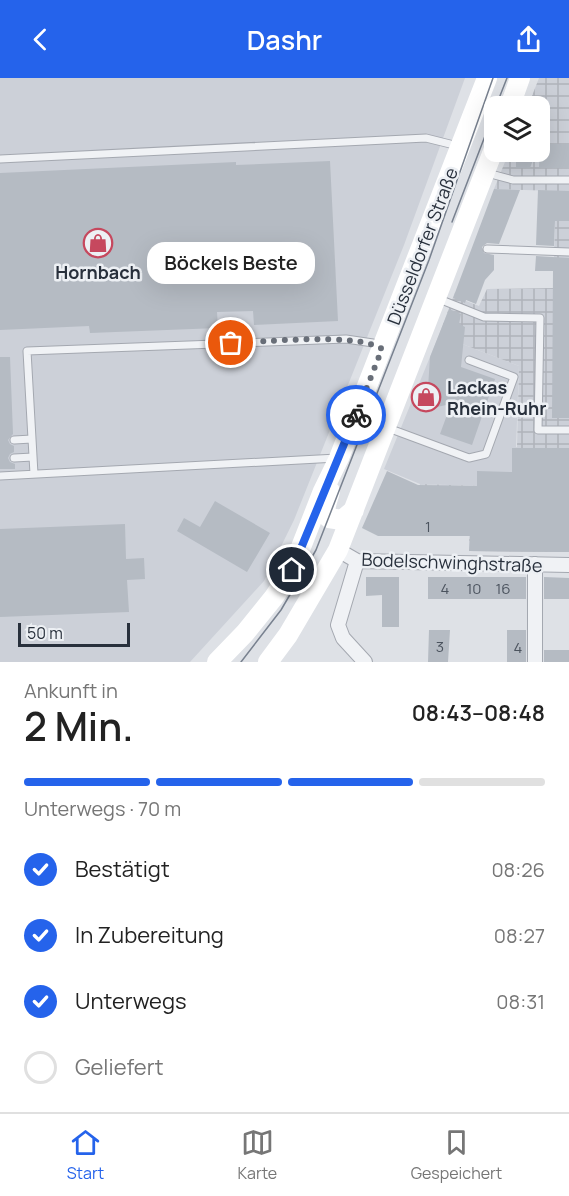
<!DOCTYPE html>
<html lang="de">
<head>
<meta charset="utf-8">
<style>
	:root { --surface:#fff; --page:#f2f2f2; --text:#222; --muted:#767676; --line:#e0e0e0; --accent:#2563eb }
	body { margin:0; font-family:Manrope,sans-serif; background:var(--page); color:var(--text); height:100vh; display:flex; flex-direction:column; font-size:22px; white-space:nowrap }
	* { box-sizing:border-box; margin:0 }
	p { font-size:20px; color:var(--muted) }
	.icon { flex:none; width:33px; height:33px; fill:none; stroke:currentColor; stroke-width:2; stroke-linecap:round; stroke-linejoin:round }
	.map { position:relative; height:584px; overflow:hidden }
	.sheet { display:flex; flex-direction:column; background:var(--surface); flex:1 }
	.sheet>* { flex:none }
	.tools { position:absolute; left:484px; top:18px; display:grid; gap:12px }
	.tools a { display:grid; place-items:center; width:66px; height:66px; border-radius:12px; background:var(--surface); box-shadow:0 6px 24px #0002; font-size:30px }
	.scale { position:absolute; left:18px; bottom:15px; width:112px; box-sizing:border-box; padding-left:6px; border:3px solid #28303c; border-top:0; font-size:16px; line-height:21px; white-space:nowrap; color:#28303c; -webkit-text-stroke:4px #edf0f4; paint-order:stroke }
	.pin { position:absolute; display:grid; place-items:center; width:51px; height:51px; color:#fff; margin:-26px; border:3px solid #fff; border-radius:50%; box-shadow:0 2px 6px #0007 }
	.courier { position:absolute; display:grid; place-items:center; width:60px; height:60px; margin:-30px; border:4px solid #2563eb; border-radius:50%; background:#fff; color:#222; box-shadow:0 2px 8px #0007 }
	.bubble { position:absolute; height:42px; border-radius:18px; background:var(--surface); box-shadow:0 6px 24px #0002; font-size:20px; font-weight:600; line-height:42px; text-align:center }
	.head em { font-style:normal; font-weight:600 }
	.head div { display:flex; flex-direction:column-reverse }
	.head { display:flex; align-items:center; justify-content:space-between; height:102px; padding:0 24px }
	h1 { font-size:39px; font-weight:600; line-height:45px }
	.bar { display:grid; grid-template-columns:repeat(4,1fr); gap:9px 6px; align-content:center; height:72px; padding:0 24px }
	.bar i { height:8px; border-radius:4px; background:var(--line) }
	.bar .active { background:var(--accent) }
	.bar p { grid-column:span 4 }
	ol { padding:0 24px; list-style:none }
	li { display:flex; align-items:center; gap:18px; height:66px }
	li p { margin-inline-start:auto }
	li .icon { padding:6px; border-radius:50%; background:var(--accent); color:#fff; stroke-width:4 }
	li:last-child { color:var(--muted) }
	li i { width:33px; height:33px; border:3px solid var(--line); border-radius:50% }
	header { display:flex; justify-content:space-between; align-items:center; height:78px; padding:0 24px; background:var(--accent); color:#fff; font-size:27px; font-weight:600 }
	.tab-bar { display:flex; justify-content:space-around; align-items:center; height:84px; border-top:2px solid var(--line); background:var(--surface); font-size:16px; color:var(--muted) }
	.tab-bar a { display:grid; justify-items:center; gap:3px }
	.tab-bar .active { color:var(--accent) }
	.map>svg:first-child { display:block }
	.built { fill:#ccd0d8 }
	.industrial { fill:url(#industrial-grid) }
	.building { fill:#b5bbc3 }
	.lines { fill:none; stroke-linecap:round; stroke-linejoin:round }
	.lane-casing { stroke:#a4a8b0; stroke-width:9 }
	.street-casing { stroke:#a4a8b0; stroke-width:16 }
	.lane { stroke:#f0f2f5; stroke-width:7 }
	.street { stroke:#f0f2f5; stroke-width:14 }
	.secondary { stroke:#fff; stroke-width:20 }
	.tram { stroke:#78818f; stroke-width:1.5 }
	.done { stroke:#686e78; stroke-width:6; stroke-dasharray:0 10.8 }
	.route { stroke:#2563eb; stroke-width:8 }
	.labels { text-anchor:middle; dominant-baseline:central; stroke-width:5; stroke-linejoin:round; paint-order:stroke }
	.number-label { font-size:15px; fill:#4b535e }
	.street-label { font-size:18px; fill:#28303c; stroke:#edf0f4 }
	.poi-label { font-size:18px; font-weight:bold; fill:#28303c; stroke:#edf0f4 }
</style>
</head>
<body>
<header><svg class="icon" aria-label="back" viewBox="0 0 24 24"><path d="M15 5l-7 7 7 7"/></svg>Dashr<svg class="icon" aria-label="share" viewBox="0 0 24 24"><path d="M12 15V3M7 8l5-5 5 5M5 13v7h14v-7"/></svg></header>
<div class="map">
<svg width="569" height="584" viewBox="0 0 569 584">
	<defs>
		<pattern id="industrial-grid" width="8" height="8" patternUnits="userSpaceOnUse" patternTransform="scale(1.5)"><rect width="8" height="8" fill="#ccd0d8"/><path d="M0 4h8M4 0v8" fill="none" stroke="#afb3ba"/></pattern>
	</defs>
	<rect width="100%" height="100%" fill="#dee1e6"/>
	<path class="built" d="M0,0H465L404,167L294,442L264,503L190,584H0Z
		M439,257L519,288L516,370H512V394L477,408L420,406L384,391Z"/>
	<path class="industrial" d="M539,0H569V474L469,473L470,433H418L420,406L477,408L512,394V370L517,369L519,288L439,257L455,214L456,219L479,228L487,211L553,210L556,113L494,111L509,74H540V28H528Z"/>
	<path class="building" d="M540,66H569V90H539Z
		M516,74H536L530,90H516Z
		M330,83L338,243L254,247L253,233L217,234L218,250L90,255L89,248L0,252V95L236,84V87Z
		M494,111L520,112L499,166L487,165L482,169L484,175L494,177V192L485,202L476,226L466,222L465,225L453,220Z
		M538,112L569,113V143H555L554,168L536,167Z
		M536,178L569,180V340H552L553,193H535Z
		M449,231L461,236L459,246L465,249L461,289L495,301L472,367L440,356L451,326L427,331L421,329L418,325L419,314L428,310L430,279Z
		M0,279H10L13,356L8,362L10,366L14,368V374L10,376L8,380L10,384L15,386V391H0Z
		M512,370H569V474L469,473L470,458H378L362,450L387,393L418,407L477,408V393L512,394Z
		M215,423L270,455L247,494L177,453L184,440L200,449Z
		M125,446L126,481L144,480L145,501L127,502L129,534L0,539V451Z
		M366,499H399V549H382V517L366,518Z
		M428,499H526V521H428Z
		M544,499L569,500V521H544Z
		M429,552H450L448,584H428Z
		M507,552H526V584H507Z
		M544,572H569V584H544Z"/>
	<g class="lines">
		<g class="lane-casing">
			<path id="lane" d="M0,81L426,60L458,68
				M487,95L513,102H569
				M487,171L569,174
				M439,221L484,239L540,240L538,352H569
				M388,350L469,380L486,376L514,299L469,282
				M14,362L32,361
				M14,380L33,379
				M34,396L27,273L346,261L373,265L380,270
				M0,398L337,380"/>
		</g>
		<g class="street-casing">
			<path id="street" d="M338,472L357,483L569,487
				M357,483L338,547L343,560L365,584
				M535,486V584"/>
		</g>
		<use href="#lane" class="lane"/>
		<use href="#street" class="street"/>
		<path class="secondary" d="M510,28L520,0
			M330,413C328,423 322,431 329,440L342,442L354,432
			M217,584L245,555L274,519L292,492L323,413L339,380L487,0
			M268,584L288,557L338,472L495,68"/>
		<path class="tram" d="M496,28L507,0
			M452,144L495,32
			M241,584L281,532L316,472L429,182L493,0"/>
	</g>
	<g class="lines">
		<path class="done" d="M231,265C266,264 357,254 382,271L356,337"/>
		<path class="route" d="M292,492L356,337"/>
	</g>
	<defs>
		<g id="shop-ring" transform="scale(1.5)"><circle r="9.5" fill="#edf0f4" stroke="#c6485e" stroke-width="1.5"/><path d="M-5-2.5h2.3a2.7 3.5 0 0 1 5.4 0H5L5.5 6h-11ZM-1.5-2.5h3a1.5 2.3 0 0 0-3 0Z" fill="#c6485e"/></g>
	</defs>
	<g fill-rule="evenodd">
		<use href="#shop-ring" x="98" y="165"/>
		<use href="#shop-ring" x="426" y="319"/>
	</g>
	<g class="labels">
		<g class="number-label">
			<text x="428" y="448">1</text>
			<text x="445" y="510">4</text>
			<text x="474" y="510">10</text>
			<text x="503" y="510">16</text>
			<text x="440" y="568">3</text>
			<text x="518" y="569">4</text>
		</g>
		<g class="street-label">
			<text transform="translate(422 168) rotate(-69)">Düsseldorfer Straße</text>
			<text transform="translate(452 484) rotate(2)">Bodelschwinghstraße</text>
		</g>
		<g class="poi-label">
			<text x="98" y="194">Hornbach</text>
			<text x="447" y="309" text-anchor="start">Lackas<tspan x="447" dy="21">Rhein-Ruhr</tspan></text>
		</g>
	</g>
</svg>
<div class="tools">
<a><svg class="icon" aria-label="layers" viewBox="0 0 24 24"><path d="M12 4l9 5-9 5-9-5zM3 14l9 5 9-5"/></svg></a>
</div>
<div class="scale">50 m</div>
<div class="pin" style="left:231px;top:265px;background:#ea580c"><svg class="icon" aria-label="bag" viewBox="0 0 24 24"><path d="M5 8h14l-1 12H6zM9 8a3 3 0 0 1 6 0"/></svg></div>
<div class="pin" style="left:292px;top:492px;background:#1f2937"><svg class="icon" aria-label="home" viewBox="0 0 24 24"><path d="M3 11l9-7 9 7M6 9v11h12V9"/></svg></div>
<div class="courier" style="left:356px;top:337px"><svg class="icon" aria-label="bike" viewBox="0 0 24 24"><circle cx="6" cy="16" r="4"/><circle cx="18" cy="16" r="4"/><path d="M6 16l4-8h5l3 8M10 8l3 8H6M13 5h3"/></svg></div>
<div class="bubble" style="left:147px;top:164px;width:168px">Böckels Beste</div>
</div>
<section class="sheet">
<div class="head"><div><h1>2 Min.</h1><p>Ankunft in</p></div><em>08:43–08:48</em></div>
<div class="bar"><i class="active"></i><i class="active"></i><i class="active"></i><i></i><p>Unterwegs · 70 m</p></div>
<ol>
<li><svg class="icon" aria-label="check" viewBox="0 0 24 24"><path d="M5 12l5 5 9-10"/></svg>Bestätigt<p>08:26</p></li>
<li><svg class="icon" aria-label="check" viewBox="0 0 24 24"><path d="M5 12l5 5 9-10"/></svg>In Zubereitung<p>08:27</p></li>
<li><svg class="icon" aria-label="check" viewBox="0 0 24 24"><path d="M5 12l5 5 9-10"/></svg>Unterwegs<p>08:31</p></li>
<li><i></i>Geliefert</li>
</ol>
</section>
<nav class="tab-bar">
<a class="active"><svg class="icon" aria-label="home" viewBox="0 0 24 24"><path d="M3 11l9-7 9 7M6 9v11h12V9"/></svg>Start</a>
<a><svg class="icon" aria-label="map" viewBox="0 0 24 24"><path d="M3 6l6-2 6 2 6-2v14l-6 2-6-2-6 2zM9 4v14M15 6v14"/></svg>Karte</a>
<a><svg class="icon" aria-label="saved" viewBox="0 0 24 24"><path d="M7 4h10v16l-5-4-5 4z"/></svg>Gespeichert</a>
</nav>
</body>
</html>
